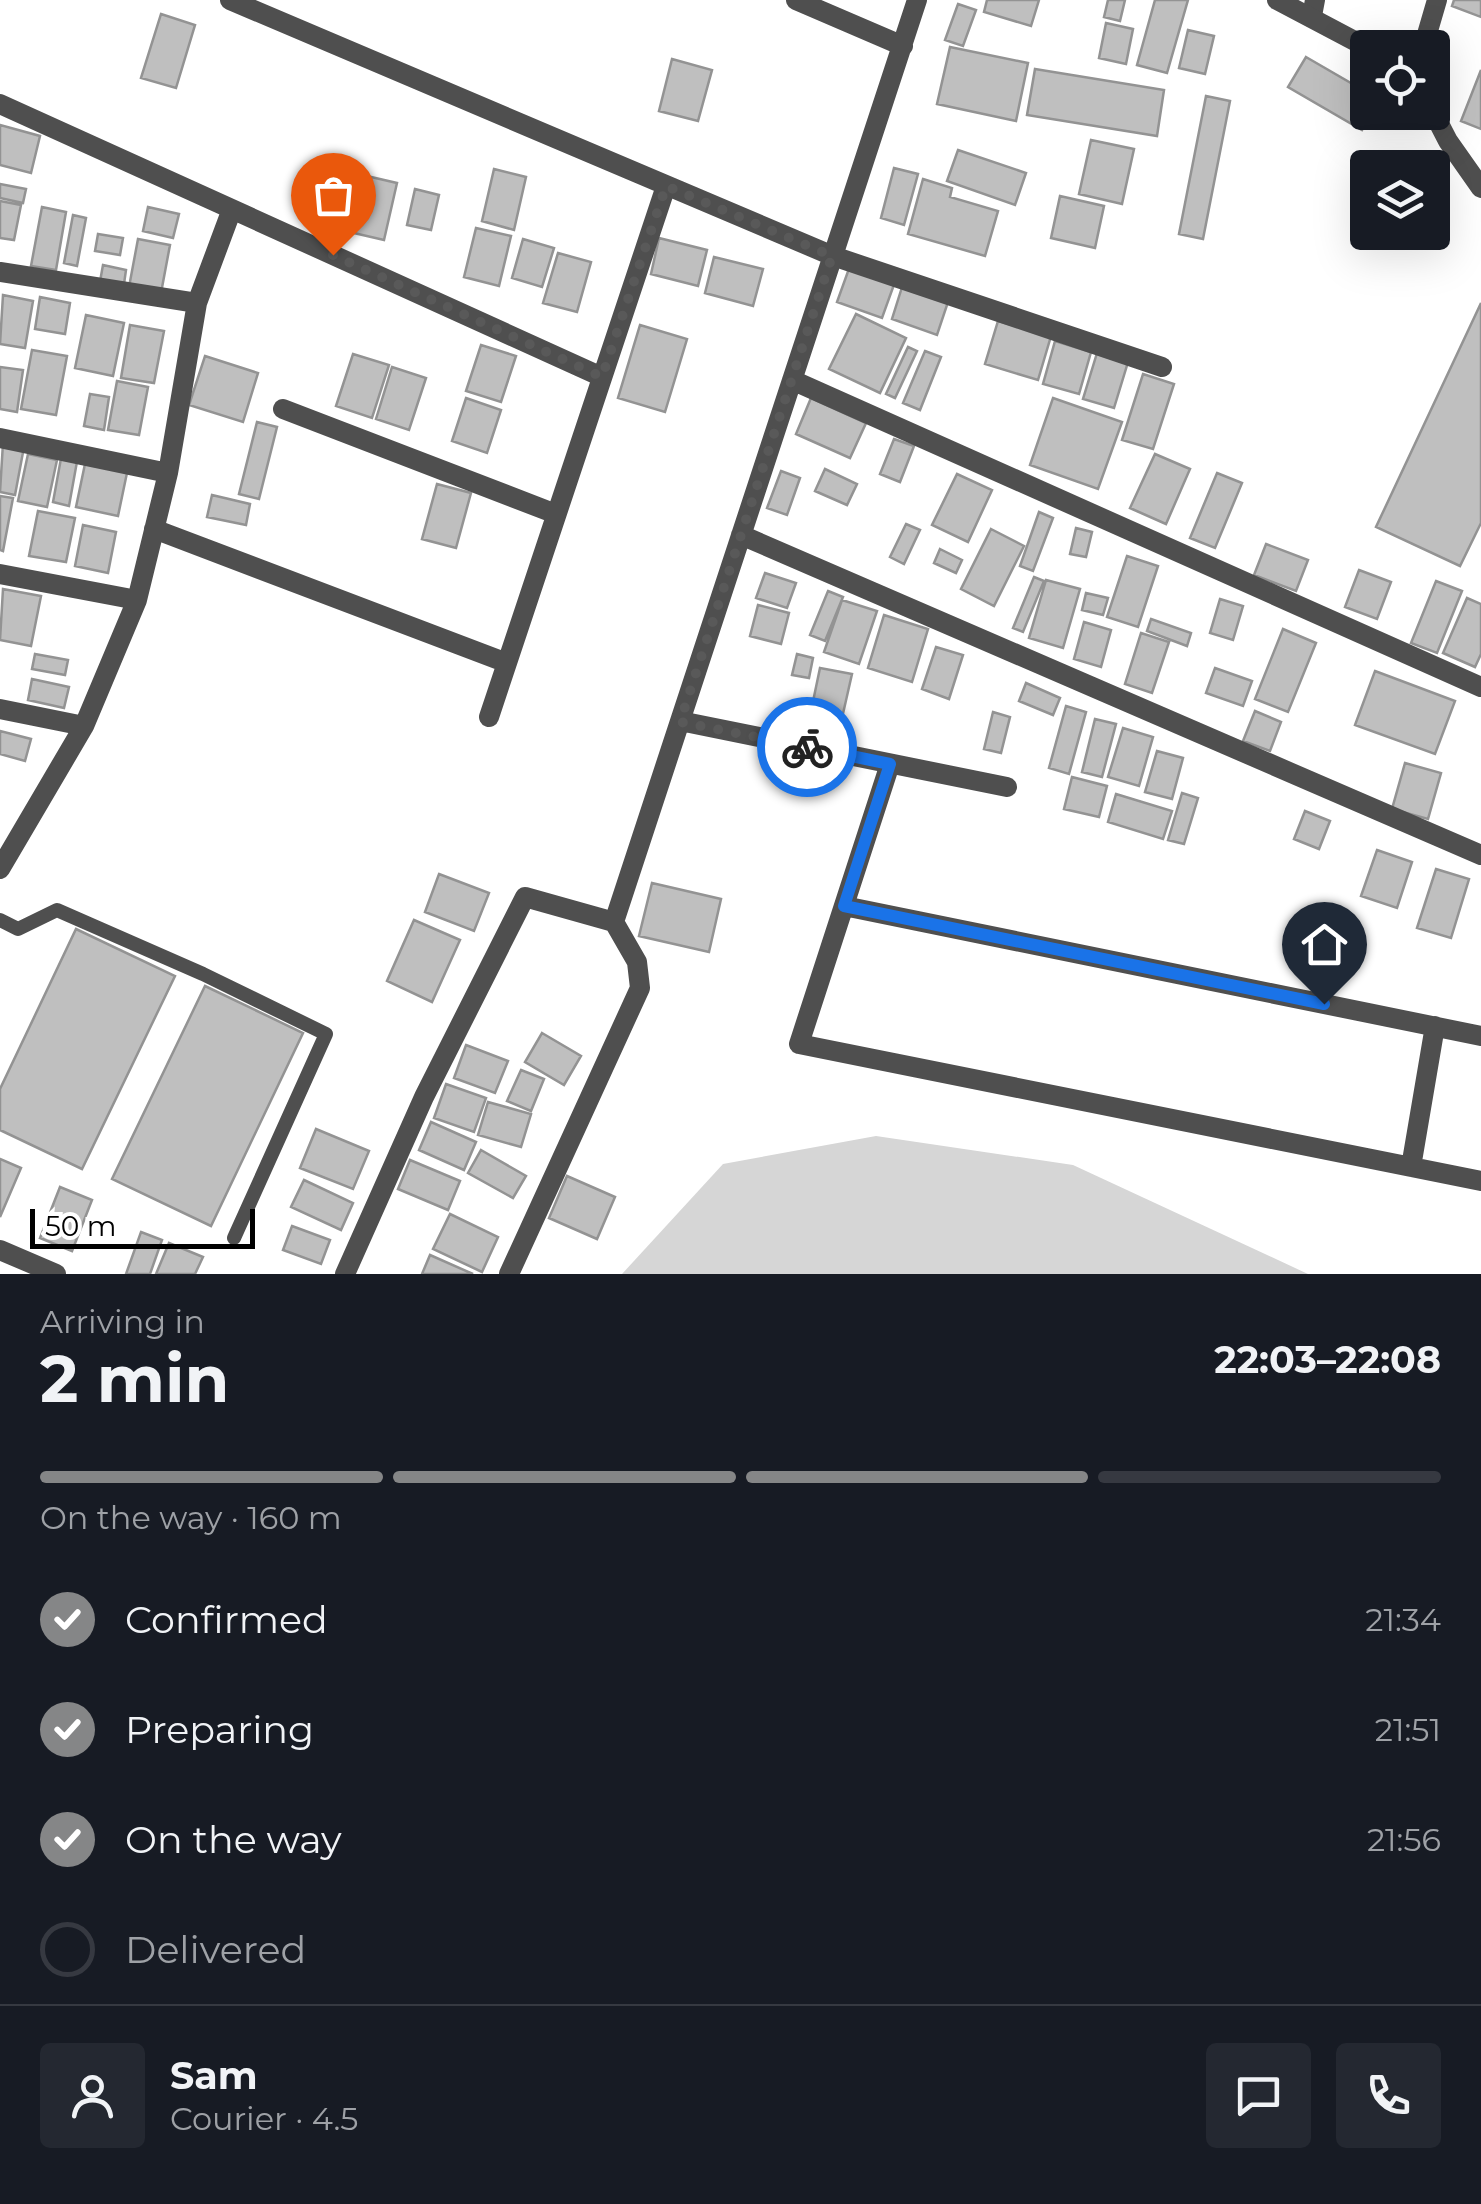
<!DOCTYPE html>
<html lang="en">
<head>
<meta charset="utf-8">
<style>
	:root { --surface:#171b24; --page:#242831; --text:#f1f3f6; --muted:#9ea1a6; --line:#363941; --accent:#858687 }
	body { margin:0; font-family:Montserrat,sans-serif; background:var(--page); color:var(--text); height:100vh; display:flex; flex-direction:column; font-size:38px; white-space:nowrap }
	* { box-sizing:border-box; margin:0 }
	p { font-size:32px; color:var(--muted) }
	.icon { flex:none; width:55px; height:55px; fill:none; stroke:currentColor; stroke-width:2; stroke-linecap:round; stroke-linejoin:round }
	.map { position:relative; height:1274px; overflow:hidden }
	.drawer { display:flex; flex-direction:column; background:var(--surface); flex:1 }
	.drawer>* { flex:none }
	.tools { position:absolute; left:1350px; top:30px; display:grid; gap:20px }
	.tools a { display:grid; place-items:center; width:100px; height:100px; border-radius:10px; background:var(--surface); box-shadow:0 10px 40px #0002; font-size:50px }
	.scale { position:absolute; left:30px; bottom:25px; width:225px; box-sizing:border-box; padding-left:10px; border:5px solid #000; border-top:0; font-size:28px; line-height:35px; white-space:nowrap; color:#000; -webkit-text-stroke:8px #fff; paint-order:stroke }
	.pin { position:absolute; display:grid; place-items:center; width:85px; height:85px; color:#fff; margin:-102px -42px; border-radius:50% 50% 50% 0; rotate:-45deg; box-shadow:0 0 10px #0007 }
	.pin .icon { rotate:45deg }
	.courier { position:absolute; display:grid; place-items:center; width:100px; height:100px; margin:-50px; border:8px solid #1a73e8; border-radius:50%; background:#fff; color:#222; box-shadow:0 2px 12px #0007 }
	.overview em { font-style:normal; font-weight:700 }
	.overview div { display:flex; flex-direction:column-reverse }
	.overview { display:flex; align-items:center; justify-content:space-between; height:170px; padding:0 40px }
	h1 { font-size:65px; font-weight:700; line-height:75px }
	.bar { display:grid; grid-template-columns:repeat(4,1fr); gap:15px 10px; align-content:center; height:120px; padding:0 40px }
	.bar i { height:12px; border-radius:8px; background:var(--line) }
	.bar .on { background:var(--accent) }
	.bar p { grid-column:span 4 }
	.line { display:flex; align-items:center; gap:25px; padding:0 40px; border-top:2px solid var(--line) }
	.line div { flex:1 }
	.round { display:grid; place-items:center; flex:none; width:105px; height:105px; border-radius:10px; background:var(--page) }
	ol { padding:0 40px; list-style:none }
	li { display:flex; align-items:center; gap:30px; height:110px }
	li p { margin-inline-start:auto }
	li .icon { padding:10px; border-radius:50%; background:var(--accent); color:#fff; stroke-width:4 }
	li:last-child { color:var(--muted) }
	li i { width:55px; height:55px; border:5px solid var(--line); border-radius:50% }
	.map>svg:first-child { display:block }
	.green { fill:#d6d6d6 }
	.building { fill:#bfbfbf; stroke:#939393; stroke-width:2.5 }
	.lines { fill:none; stroke-linecap:round; stroke-linejoin:round }
	.service { stroke:#4f4f4f; stroke-width:14 }
	.minor { stroke:#4f4f4f; stroke-width:20 }
	.tertiary { stroke:#4f4f4f; stroke-width:20 }
	.done { stroke:#595959; stroke-width:10; stroke-dasharray:0 18 }
	.route { stroke:#1a73e8; stroke-width:12 }
</style>
</head>
<body>
<div class="map">
<svg width="1481" height="1274" viewBox="0 0 1481 1274">
	<rect width="100%" height="100%" fill="#fff"/>
	<path class="green" d="M876,1136L1073,1165L1308,1274H622L723,1164Z"/>
	<path class="building" d="M987,0H1039L1031,26L984,12Z
		M1108,0H1125L1120,21L1104,17Z
		M1155,0H1188L1167,73L1137,65Z
		M1454,0H1481V17L1452,6Z
		M958,4L976,10L963,46L945,40Z
		M161,14L195,25L176,88L141,78Z
		M1106,23L1133,29L1126,64L1099,58Z
		M1188,30L1214,36L1205,74L1179,68Z
		M950,47L1028,63L1016,121L937,104Z
		M1306,57L1368,93V112H1372L1362,130L1288,87Z
		M672,59L712,70L698,121L659,111Z
		M1035,69L1164,90L1157,136L1027,115Z
		M1481,70V129L1461,121Z
		M1206,96L1230,101L1203,239L1179,234Z
		M0,125L40,136L31,173L0,165Z
		M1091,140L1134,149L1122,204L1079,194Z
		M958,150L1026,173L1015,205L947,181Z
		M1427,157L1448,176L1432,194V168H1418Z
		M328,167L397,183L384,240L315,224Z
		M894,168L918,174L904,225L881,218Z
		M494,169L526,177L514,230L482,221Z
		M923,179L952,188L950,197L998,211L985,256L908,234Z
		M0,184L26,189L23,203L0,198Z
		M415,189L439,195L431,230L407,225Z
		M1060,196L1104,206L1095,248L1051,238Z
		M0,201L21,205L14,240L0,238Z
		M42,207L66,212L56,270L31,266Z
		M148,207L179,214L173,238L143,231Z
		M73,215L86,218L77,266L64,263Z
		M476,228L511,236L499,286L464,277Z
		M98,234L123,238L120,255L95,251Z
		M659,238L707,250L698,286L651,274Z
		M138,239L170,245L161,293L129,287Z
		M523,239L554,248L542,287L512,278Z
		M558,253L591,262L577,312L543,303Z
		M714,257L763,269L753,306L705,293Z
		M851,263L896,279L882,318L837,302Z
		M103,265L126,270L123,291L99,287Z
		M903,284L949,299L937,335L892,319Z
		M3,295L33,301L25,348L0,344Z
		M40,297L70,303L65,334L35,329Z
		M1481,303V523L1460,566L1376,527Z
		M856,314L906,338L880,393L829,369Z
		M86,315L124,323L113,376L75,368Z
		M998,321L1051,336L1038,380L985,364Z
		M130,325L164,331L154,383L121,378Z
		M640,325L687,339L665,412L618,398Z
		M1055,341L1091,352L1079,394L1043,384Z
		M481,345L516,356L501,402L466,391Z
		M908,347L917,351L895,398L886,394Z
		M32,350L67,356L56,415L21,409Z
		M925,351L941,357L920,410L903,403Z
		M1097,353L1128,362L1114,408L1083,399Z
		M353,354L389,365L372,418L336,406Z
		M205,356L258,373L243,422L189,405Z
		M0,367L23,370L17,412L0,409Z
		M392,367L426,378L409,430L376,419Z
		M1143,374L1174,384L1153,449L1122,440Z
		M117,381L148,387L139,435L108,430Z
		M90,394L109,397L104,430L84,426Z
		M466,398L501,410L487,453L452,441Z
		M811,398L866,423L850,458L796,434Z
		M1053,398L1122,422L1098,489L1030,465Z
		M257,422L277,427L259,499L239,494Z
		M894,439L914,446L900,482L880,474Z
		M3,443L24,447L15,495L0,492Z
		M62,453L78,456L69,506L53,502Z
		M28,454L57,460L47,507L18,501Z
		M1155,454L1190,469L1166,524L1130,508Z
		M86,459L128,468L118,516L76,507Z
		M825,469L857,484L847,505L815,491Z
		M781,471L800,478L787,515L767,508Z
		M1217,473L1242,483L1215,548L1190,538Z
		M957,474L992,490L968,542L932,525Z
		M437,484L471,493L456,548L422,539Z
		M212,495L250,504L246,525L207,517Z
		M0,496L13,498L3,551L0,550Z
		M38,511L75,518L66,562L29,556Z
		M1039,512L1053,518L1033,571L1020,566Z
		M906,524L920,530L904,564L890,557Z
		M83,525L116,532L108,573L75,566Z
		M1076,528L1092,532L1086,557L1070,554Z
		M991,529L1024,546L994,606L961,589Z
		M1266,544L1308,560L1296,591L1254,575Z
		M940,549L962,560L956,573L934,563Z
		M1127,556L1158,566L1138,627L1107,617Z
		M1359,570L1391,582L1377,619L1345,607Z
		M765,573L796,583L787,608L756,598Z
		M1034,577L1044,581L1023,632L1013,628Z
		M1046,580L1080,589L1063,648L1029,638Z
		M1436,581L1462,591L1437,653L1411,643Z
		M3,589L41,596L31,646L0,640Z
		M828,591L843,597L825,641L810,635Z
		M1086,593L1108,598L1103,615L1082,610Z
		M1467,598L1481,604V654L1475,667L1443,653Z
		M1220,599L1243,606L1233,640L1210,633Z
		M842,600L877,611L859,664L824,652Z
		M758,605L789,613L781,644L750,636Z
		M884,615L928,629L912,682L868,668Z
		M1151,619L1191,633L1187,646L1147,631Z
		M1084,622L1111,630L1101,667L1074,659Z
		M1283,629L1316,643L1288,712L1255,699Z
		M1141,633L1169,642L1152,693L1125,684Z
		M936,647L963,655L949,699L922,689Z
		M35,654L68,660L65,675L32,669Z
		M797,654L813,658L809,678L792,675Z
		M820,668L852,674L842,718L811,711Z
		M1215,668L1252,681L1243,706L1206,693Z
		M1375,671L1455,701L1435,754L1355,725Z
		M32,679L69,687L64,708L28,700Z
		M1026,683L1060,698L1053,715L1019,701Z
		M1066,706L1086,712L1069,774L1049,768Z
		M1255,711L1281,722L1270,751L1243,741Z
		M993,712L1010,717L1001,753L984,749Z
		M1095,719L1116,724L1102,777L1082,772Z
		M1123,728L1153,737L1139,786L1108,777Z
		M0,731L31,739L25,761L0,754Z
		M1157,751L1183,758L1172,799L1145,792Z
		M1405,763L1441,773L1428,819L1392,809Z
		M1072,777L1107,786L1099,817L1064,809Z
		M1182,793L1198,798L1184,844L1168,840Z
		M1116,794L1172,811L1163,839L1108,822Z
		M1305,811L1330,821L1319,849L1294,839Z
		M1377,850L1412,862L1397,908L1361,896Z
		M1436,869L1469,879L1451,938L1417,928Z
		M439,874L489,893L474,931L425,912Z
		M652,883L721,899L709,952L639,936Z
		M414,920L460,940L432,1002L387,981Z
		M76,929L175,976L82,1169L0,1130V1089Z
		M205,986L303,1033L211,1226L112,1179Z
		M542,1033L581,1056L564,1085L525,1062Z
		M466,1045L508,1061L495,1093L454,1078Z
		M521,1070L544,1079L531,1111L507,1101Z
		M446,1084L486,1098L474,1132L434,1118Z
		M488,1102L531,1114L521,1147L478,1135Z
		M431,1122L476,1142L464,1170L419,1150Z
		M316,1129L369,1151L353,1189L300,1168Z
		M481,1150L526,1176L513,1198L468,1173Z
		M0,1159L21,1168L0,1217Z
		M410,1160L460,1181L448,1210L398,1189Z
		M567,1176L615,1197L597,1239L549,1218Z
		M304,1180L353,1203L341,1230L291,1207Z
		M60,1187L92,1200L72,1251L40,1238Z
		M450,1214L498,1237L482,1272L433,1249Z
		M292,1226L330,1240L321,1264L283,1250Z
		M141,1232L162,1240L150,1274H126Z
		M169,1243L203,1257L195,1274H156Z
		M430,1255L473,1274H422Z"/>
	<g class="lines">
		<path class="service" d="M0,920L18,929L57,910L203,974L326,1034L234,1238"/>
		<path class="minor" d="M230,0L833,256L1162,367
			M796,0L903,46
			M1312,16L1315,0
			M1423,48L1437,0
			M0,104L602,377
			M0,272L197,303
			M792,380L1481,687
			M283,409L556,514
			M0,438L168,473
			M154,529L507,663
			M741,535L1481,855
			M0,574L137,600
			M0,709L84,726
			M489,717L666,186
			M680,721L1007,787
			M890,764L799,1044L1481,1181
			M0,869L84,726L137,600L168,473L197,303L232,209
			M844,906L1481,1036
			M614,922L917,0
			M1411,1167L1435,1026
			M0,1250L56,1274
			M345,1274L424,1097L525,897L614,922L637,962L640,988L509,1274"/>
		<path class="tertiary" d="M1277,0L1368,48
			M1432,110L1448,141L1481,188"/>
	</g>
	<g class="lines">
		<path class="done" d="M333,255L602,377L666,186L832,256L680,722L807,747"/>
		<path class="route" d="M807,747L890,764L844,906L1324,1004"/>
	</g>
</svg>
<div class="tools">
<a><svg class="icon" aria-label="locate" viewBox="0 0 24 24"><circle cx="12" cy="12" r="6"/><path d="M12 2v4M12 18v4M2 12h4M18 12h4"/></svg></a>
<a><svg class="icon" aria-label="layers" viewBox="0 0 24 24"><path d="M12 4l9 5-9 5-9-5zM3 14l9 5 9-5"/></svg></a>
</div>
<div class="scale">50 m</div>
<div class="pin" style="left:333px;top:255px;background:#ea580c"><svg class="icon" aria-label="bag" viewBox="0 0 24 24"><path d="M5 8h14l-1 12H6zM9 8a3 3 0 0 1 6 0"/></svg></div>
<div class="pin" style="left:1324px;top:1004px;background:#1f2937"><svg class="icon" aria-label="home" viewBox="0 0 24 24"><path d="M3 11l9-7 9 7M6 9v11h12V9"/></svg></div>
<div class="courier" style="left:807px;top:747px"><svg class="icon" aria-label="bike" viewBox="0 0 24 24"><circle cx="6" cy="16" r="4"/><circle cx="18" cy="16" r="4"/><path d="M6 16l4-8h5l3 8M10 8l3 8H6M13 5h3"/></svg></div>
</div>
<section class="drawer">
<div class="overview"><div><h1>2 min</h1><p>Arriving in</p></div><em>22:03–22:08</em></div>
<div class="bar"><i class="on"></i><i class="on"></i><i class="on"></i><i></i><p>On the way · 160 m</p></div>
<ol>
<li><svg class="icon" aria-label="check" viewBox="0 0 24 24"><path d="M5 12l5 5 9-10"/></svg>Confirmed<p>21:34</p></li>
<li><svg class="icon" aria-label="check" viewBox="0 0 24 24"><path d="M5 12l5 5 9-10"/></svg>Preparing<p>21:51</p></li>
<li><svg class="icon" aria-label="check" viewBox="0 0 24 24"><path d="M5 12l5 5 9-10"/></svg>On the way<p>21:56</p></li>
<li><i></i>Delivered</li>
</ol>
<div class="line" style="height:180px"><a class="round"><svg class="icon" aria-label="person" viewBox="0 0 24 24"><circle cx="12" cy="8" r="4"/><path d="M4 21q1-7 8-7t8 7"/></svg></a><div><b>Sam</b><p>Courier · 4.5</p></div><a class="round"><svg class="icon" aria-label="chat" viewBox="0 0 24 24"><path d="M4 5h16v11H9l-5 4z"/></svg></a><a class="round"><svg class="icon" aria-label="phone" viewBox="0 0 24 24"><path d="M5 4h4l2 5-3 2q2 4 5 5l2-3 5 2v4C11 20 4 13 5 4z"/></svg></a></div>
</section>
</body>
</html>
